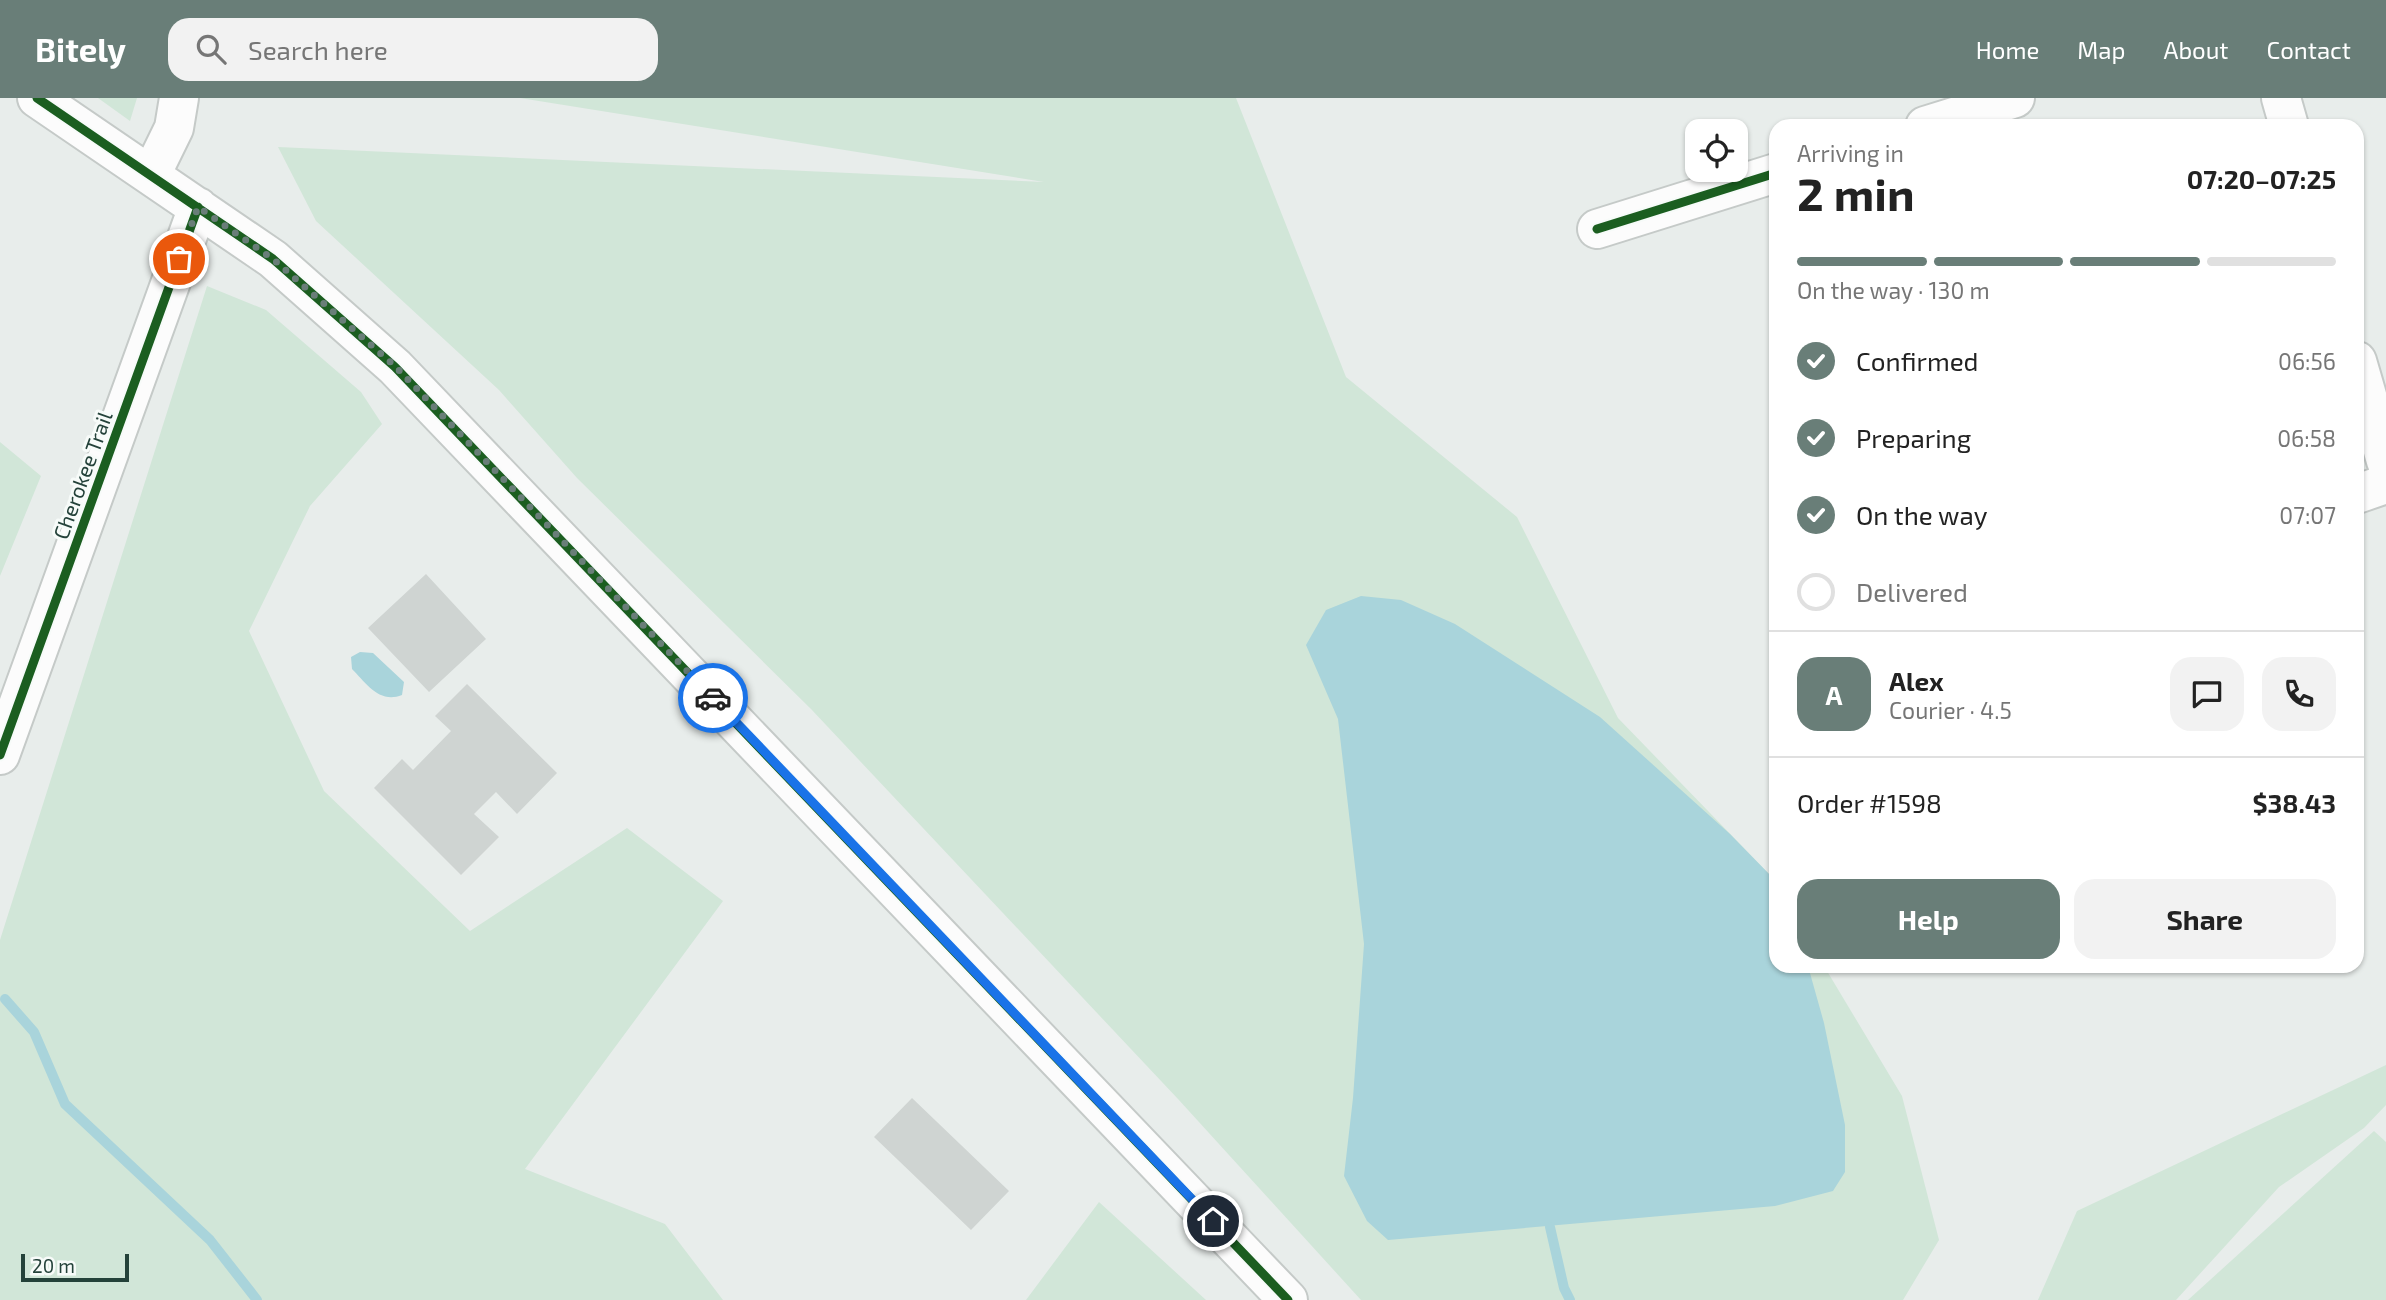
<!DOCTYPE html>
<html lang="en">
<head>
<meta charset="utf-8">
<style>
	:root { --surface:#fff; --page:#f2f2f2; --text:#222; --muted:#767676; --line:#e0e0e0; --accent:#697e78 }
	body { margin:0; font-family:"Exo 2",sans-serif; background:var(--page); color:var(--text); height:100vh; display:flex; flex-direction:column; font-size:26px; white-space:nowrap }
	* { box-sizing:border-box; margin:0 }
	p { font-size:23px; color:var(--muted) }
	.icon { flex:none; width:38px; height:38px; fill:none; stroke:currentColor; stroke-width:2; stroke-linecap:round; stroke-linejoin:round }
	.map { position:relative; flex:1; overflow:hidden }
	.sheet { position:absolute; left:1769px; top:21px; width:595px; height:854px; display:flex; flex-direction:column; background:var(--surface); border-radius:21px; box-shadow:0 2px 5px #0004 }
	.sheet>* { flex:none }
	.fabs { position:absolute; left:1685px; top:21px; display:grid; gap:14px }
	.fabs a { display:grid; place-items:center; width:63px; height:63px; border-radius:14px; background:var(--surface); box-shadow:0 2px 5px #0004; font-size:35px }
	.scale { position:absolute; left:21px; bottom:18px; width:108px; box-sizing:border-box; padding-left:7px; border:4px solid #24423a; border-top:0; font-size:19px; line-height:24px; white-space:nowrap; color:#24423a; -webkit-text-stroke:5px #f7fbf9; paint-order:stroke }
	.pin { position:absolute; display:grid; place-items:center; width:60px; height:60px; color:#fff; margin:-30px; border:4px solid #fff; border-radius:50%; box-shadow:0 2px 7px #0007 }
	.courier { position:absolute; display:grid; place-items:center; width:70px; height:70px; margin:-35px; border:5px solid #1a73e8; border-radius:50%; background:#fff; color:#222; box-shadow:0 2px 9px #0007 }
	.overview em { font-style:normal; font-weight:700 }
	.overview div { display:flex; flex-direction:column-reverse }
	.overview { display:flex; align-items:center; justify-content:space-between; height:119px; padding:0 28px }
	h1 { font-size:46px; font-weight:700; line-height:52px }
	.bar { display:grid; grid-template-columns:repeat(4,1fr); gap:10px 7px; align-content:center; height:84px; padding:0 28px }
	.bar i { height:9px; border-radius:5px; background:var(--line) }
	.bar .selected { background:var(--accent) }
	.bar p { grid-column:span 4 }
	.line { display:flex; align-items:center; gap:18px; padding:0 28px; border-top:2px solid var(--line) }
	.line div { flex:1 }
	.round { display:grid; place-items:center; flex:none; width:74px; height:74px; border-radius:21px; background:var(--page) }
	ol { padding:0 28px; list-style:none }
	li { display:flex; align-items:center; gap:21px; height:77px }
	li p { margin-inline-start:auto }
	li .icon { padding:7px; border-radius:50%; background:var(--accent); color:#fff; stroke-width:4 }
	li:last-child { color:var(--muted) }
	li i { width:38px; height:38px; border:4px solid var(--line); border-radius:50% }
	.action { display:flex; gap:14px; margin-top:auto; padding:14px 28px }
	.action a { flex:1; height:80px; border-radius:21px; background:var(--accent); color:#fff; font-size:28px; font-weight:700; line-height:80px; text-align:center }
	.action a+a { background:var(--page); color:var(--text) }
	header { display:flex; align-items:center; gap:42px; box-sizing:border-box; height:98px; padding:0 35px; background:var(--accent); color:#fff }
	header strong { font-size:33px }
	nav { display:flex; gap:38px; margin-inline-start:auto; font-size:24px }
	.search { width:490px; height:63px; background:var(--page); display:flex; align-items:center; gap:18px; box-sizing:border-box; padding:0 24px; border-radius:21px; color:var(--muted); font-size:26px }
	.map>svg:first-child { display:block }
	.green { fill:#d1e6d8 }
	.water { fill:#a9d4db }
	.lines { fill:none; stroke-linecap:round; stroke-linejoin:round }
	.stream { stroke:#a9d4db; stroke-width:10 }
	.building { fill:#cfd4d2 }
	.minor-casing { stroke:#c5cac8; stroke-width:42 }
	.minor { stroke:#fcfcfc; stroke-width:38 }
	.cycleway-casing { stroke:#f7fbf9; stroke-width:13 }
	.cycleway { stroke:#1b5e20; stroke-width:9 }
	.done { stroke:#697e78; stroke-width:7; stroke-dasharray:0 12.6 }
	.route { stroke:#1a73e8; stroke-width:9 }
	.labels { text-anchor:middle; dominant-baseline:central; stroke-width:6; stroke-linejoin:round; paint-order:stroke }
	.street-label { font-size:21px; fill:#24423a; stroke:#f7fbf9 }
</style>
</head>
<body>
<header>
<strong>Bitely</strong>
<div class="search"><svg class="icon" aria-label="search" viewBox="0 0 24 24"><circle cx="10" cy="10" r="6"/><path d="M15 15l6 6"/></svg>Search here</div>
<nav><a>Home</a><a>Map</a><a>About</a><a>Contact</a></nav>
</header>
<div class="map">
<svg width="2386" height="1202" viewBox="0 0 2386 1202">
	<rect width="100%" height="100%" fill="#e8edeb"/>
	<path class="green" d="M98,0H137L130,23Z
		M520,0H1236L1346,279L1517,419L1618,620L1770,777L1776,787V868H1824L1902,998L1939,1142L1903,1202H1361L1178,1001L811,611L577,380L499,292L316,123L278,49L1044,84Z
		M207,188L266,212L361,294L382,326L310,408L249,533L324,693L470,833L627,730L723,803L525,1071L665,1126L723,1202H0V842Z
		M0,344L41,378L0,478Z
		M2386,967V1007L2364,1030L2279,1089L2176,1202H2038L2077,1113Z
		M2374,1033L2386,1044V1202H2188Z
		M1099,1104L1206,1202H1026Z"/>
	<path class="water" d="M1361,498L1401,502L1455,526L1600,619L1730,736L1770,777L1776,789V868H1808L1824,925L1845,1027V1074L1833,1093L1775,1108L1388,1142L1367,1123L1344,1078L1353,1000L1364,846L1338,621L1306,547L1326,512Z
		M360,554L373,555L404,584L402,597C379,606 366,585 352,571L351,559Z"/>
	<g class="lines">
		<path class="stream" d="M5,901L34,934L65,1006L210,1142L257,1202
			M1550,1129L1564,1190L1570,1202"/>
	</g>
	<path class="building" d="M426,476L486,541L429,594L368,530Z
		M467,586L557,675L517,716L496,694L474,716L499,739L461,777L374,690L402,661L413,672L451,633L435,618Z
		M912,1000L1009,1093L971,1132L874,1039Z"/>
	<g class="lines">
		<g class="minor-casing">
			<path id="minor" d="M37,0L273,161L395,269L1288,1202
				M2281,0L2289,28
				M1925,28L2015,0
				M151,77L174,30L179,0
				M1597,131L1776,75
				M2357,263L2386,363
				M2357,396L2386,386
				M0,657L198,109"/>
		</g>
		<use href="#minor" class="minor"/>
		<g class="cycleway-casing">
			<path id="cycleway" d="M37,0L273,161L395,269L1288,1202
				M1597,131L1776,75
				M0,657L198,109"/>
		</g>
		<use href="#cycleway" class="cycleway"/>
	</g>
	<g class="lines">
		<path class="done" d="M179,161L198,109L273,161L395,268L713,600"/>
		<path class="route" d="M713,600L1213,1123"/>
	</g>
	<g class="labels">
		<g class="street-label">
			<text transform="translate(82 377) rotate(-70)">Cherokee Trail</text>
		</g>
	</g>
</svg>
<div class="fabs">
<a><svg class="icon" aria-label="locate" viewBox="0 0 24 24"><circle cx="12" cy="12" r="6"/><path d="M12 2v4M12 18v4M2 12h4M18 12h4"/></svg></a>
</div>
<div class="scale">20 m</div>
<div class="pin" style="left:179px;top:161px;background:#ea580c"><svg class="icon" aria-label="bag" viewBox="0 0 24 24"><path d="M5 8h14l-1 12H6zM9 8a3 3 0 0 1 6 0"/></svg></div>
<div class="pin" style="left:1213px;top:1123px;background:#1f2937"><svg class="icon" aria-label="home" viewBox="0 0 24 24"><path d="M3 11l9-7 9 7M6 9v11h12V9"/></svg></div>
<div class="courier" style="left:713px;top:600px"><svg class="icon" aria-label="car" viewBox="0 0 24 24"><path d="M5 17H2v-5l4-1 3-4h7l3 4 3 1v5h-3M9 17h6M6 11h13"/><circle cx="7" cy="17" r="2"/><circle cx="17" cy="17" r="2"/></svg></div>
<section class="sheet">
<div class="overview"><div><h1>2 min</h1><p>Arriving in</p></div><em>07:20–07:25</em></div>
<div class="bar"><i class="selected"></i><i class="selected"></i><i class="selected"></i><i></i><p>On the way · 130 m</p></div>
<ol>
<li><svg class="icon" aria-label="check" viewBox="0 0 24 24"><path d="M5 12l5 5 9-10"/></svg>Confirmed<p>06:56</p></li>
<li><svg class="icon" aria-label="check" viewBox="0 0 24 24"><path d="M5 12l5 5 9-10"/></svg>Preparing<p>06:58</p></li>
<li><svg class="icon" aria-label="check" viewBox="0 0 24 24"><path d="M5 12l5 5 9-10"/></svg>On the way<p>07:07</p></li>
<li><i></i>Delivered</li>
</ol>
<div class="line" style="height:126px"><b class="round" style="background:var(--accent);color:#fff">A</b><div><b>Alex</b><p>Courier · 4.5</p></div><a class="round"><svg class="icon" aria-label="chat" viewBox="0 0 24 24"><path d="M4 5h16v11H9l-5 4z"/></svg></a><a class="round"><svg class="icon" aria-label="phone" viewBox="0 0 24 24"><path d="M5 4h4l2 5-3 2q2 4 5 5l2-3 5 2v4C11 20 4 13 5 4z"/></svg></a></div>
<div class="line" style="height:91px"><div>Order #1598</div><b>$38.43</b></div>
<div class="action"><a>Help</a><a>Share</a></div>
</section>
</div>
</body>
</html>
